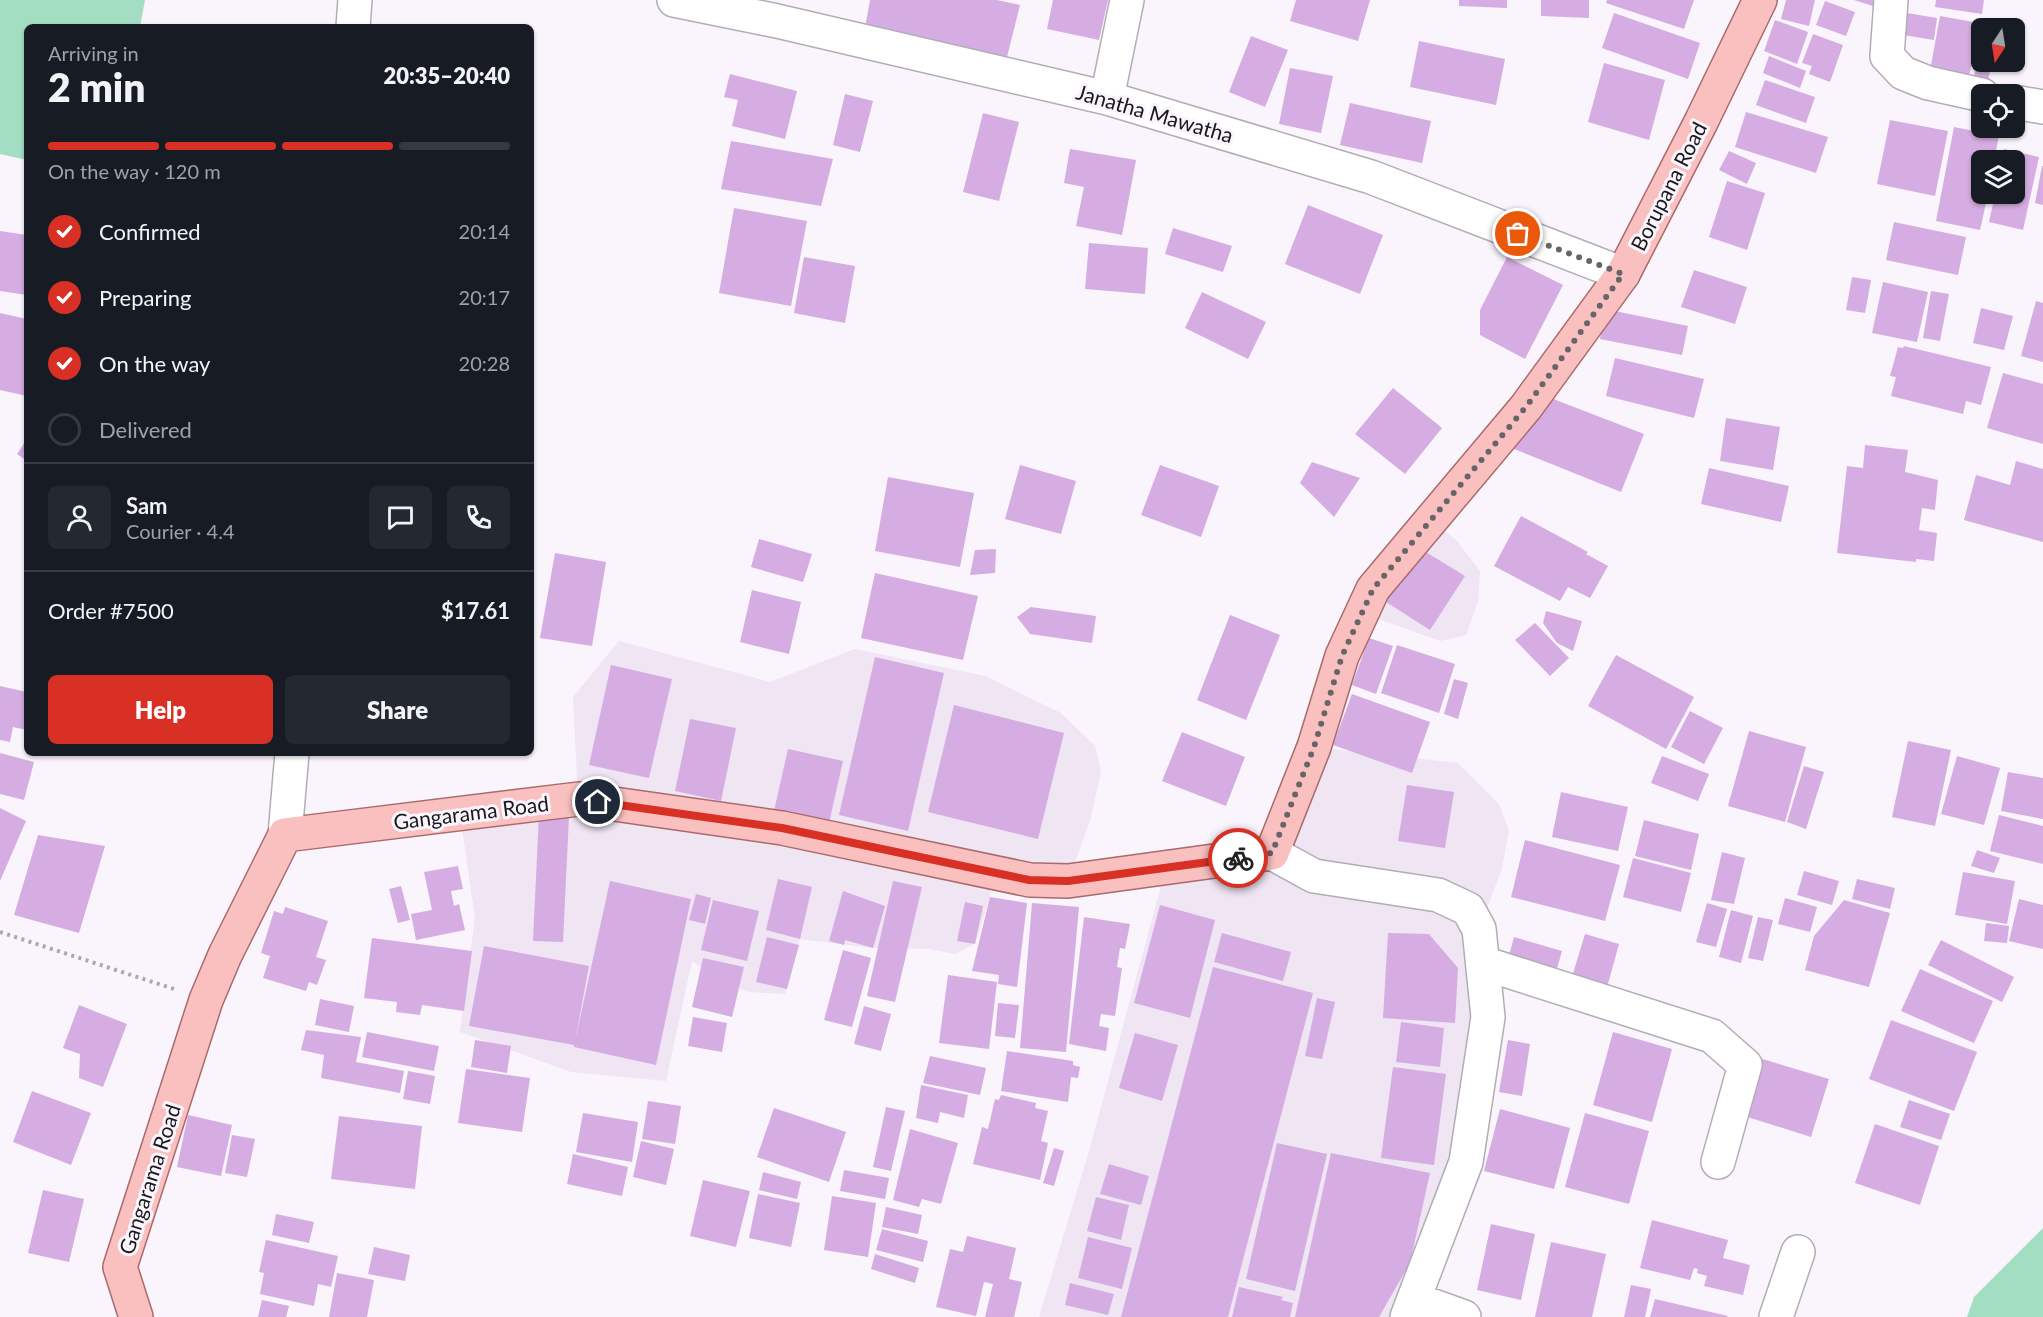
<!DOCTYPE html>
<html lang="en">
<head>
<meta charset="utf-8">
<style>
	:root { --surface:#171b24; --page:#242831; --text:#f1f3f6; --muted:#9ea1a6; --line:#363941; --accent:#d93025 }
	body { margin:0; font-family:Lato,sans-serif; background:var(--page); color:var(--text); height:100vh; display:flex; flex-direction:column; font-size:22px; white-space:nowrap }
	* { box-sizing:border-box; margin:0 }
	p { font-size:20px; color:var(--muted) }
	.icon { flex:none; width:33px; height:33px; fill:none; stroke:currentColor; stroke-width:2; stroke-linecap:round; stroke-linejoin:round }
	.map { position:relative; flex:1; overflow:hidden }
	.details { position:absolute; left:24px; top:24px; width:510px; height:732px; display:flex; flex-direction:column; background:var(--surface); border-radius:9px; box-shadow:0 2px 4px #0004 }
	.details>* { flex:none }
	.needle { width:39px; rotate:192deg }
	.buttons { position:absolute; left:1971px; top:18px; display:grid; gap:12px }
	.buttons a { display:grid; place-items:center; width:54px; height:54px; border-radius:9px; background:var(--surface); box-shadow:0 2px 4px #0004; font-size:30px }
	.pin { position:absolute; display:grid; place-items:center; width:51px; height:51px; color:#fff; margin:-26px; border:3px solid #fff; border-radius:50%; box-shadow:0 2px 6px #0007 }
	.courier { position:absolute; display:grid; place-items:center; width:60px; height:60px; margin:-30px; border:4px solid #d93025; border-radius:50%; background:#fff; color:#222; box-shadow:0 2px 8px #0007 }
	.headline em { font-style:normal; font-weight:800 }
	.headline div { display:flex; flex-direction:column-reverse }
	.headline { display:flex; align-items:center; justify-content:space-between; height:102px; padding:0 24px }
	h1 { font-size:39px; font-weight:800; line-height:45px }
	.bar { display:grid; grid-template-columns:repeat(4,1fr); gap:9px 6px; align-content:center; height:72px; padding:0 24px }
	.bar i { height:8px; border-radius:4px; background:var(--line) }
	.bar .on { background:var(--accent) }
	.bar p { grid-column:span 4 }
	.line { display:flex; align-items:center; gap:15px; padding:0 24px; border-top:2px solid var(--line) }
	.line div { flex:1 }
	.round { display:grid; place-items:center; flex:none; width:63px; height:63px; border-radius:9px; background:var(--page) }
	ol { padding:0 24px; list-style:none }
	li { display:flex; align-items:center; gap:18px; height:66px }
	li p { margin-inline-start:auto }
	li .icon { padding:6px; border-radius:50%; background:var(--accent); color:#fff; stroke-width:4 }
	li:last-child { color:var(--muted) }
	li i { width:33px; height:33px; border:3px solid var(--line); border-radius:50% }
	.cta { display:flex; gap:12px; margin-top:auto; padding:12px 24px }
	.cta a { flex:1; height:69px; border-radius:9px; background:var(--accent); color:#fff; font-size:24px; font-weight:800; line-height:69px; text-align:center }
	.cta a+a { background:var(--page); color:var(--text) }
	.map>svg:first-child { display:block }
	.built { fill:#efe5f3 }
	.green { fill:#a4dec2 }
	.building { fill:#d5ade2 }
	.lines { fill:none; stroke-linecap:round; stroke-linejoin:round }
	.minor-casing { stroke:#b2adb4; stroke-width:36 }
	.major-casing { stroke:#a96a6b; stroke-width:36 }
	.path { stroke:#aba7ad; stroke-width:4; stroke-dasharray:3 4.5; stroke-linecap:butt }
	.minor { stroke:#fff; stroke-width:33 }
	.major { stroke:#fac0c0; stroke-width:33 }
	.done { stroke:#686569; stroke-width:6; stroke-dasharray:0 10.8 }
	.route { stroke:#d93025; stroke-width:8 }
	.labels { text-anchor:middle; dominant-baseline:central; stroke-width:6; stroke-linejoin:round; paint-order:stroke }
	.street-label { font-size:21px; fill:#19181a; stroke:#faf4fc }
</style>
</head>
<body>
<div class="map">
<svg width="2043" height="1317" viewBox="0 0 2043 1317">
	<rect width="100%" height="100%" fill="#faf4fc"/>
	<path class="built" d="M1432,521L1456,540L1480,571L1478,602L1466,635L1440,641L1362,613Z
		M619,641L770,682L855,649L985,676L1061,713L1095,746L1101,772L1090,821L1068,881L992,872L990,897L975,944L955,954L929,949L873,948L800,939L785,994L748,992L720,980L692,961L666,1081L571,1072L460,1032L475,918L460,814L578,799L573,697Z
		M1314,747L1458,763L1499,804L1509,830L1502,869L1479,929L1488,1017L1407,1317H1039L1089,1151L1166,868L1272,853Z"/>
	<path class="green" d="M0,0H145L140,27H27V160L0,154Z
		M2043,1228V1317H1967L1974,1297Z"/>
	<path class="building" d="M870,0H997L1020,5L1006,61L865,28Z
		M1053,0H1108L1099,40L1047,29Z
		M1296,0H1370L1358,41L1290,21Z
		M1459,0H1507V8L1459,6Z
		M1541,0H1589V18L1541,16Z
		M1607,0H1694L1684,29L1606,3Z
		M1786,0H1815L1809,26L1781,19Z
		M1854,0H1875L1873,6Z
		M1936,0H1984L1982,14L1935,7Z
		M1825,1L1855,12L1846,36L1816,25Z
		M1614,13L1700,43L1688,79L1602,48Z
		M1907,13L1937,18L1934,40L1903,35Z
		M1940,16L1979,23L1968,83L1929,76Z
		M1775,20L1808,32L1797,64L1764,51Z
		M1984,22L2023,28L2016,67L1992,63L2014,62V28H1983Z
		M1813,34L1843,45L1830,82L1809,74L1812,66L1802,63Z
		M1251,36L1288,50L1265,107L1229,92Z
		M1419,41L1505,59L1496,105L1410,87Z
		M1980,42L1982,62H1992L1986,90L1972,88Z
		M1769,56L1806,71L1800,88L1763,73Z
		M1604,63L1665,80L1649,140L1588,122Z
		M1290,68L1333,76L1321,133L1279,124Z
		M730,74L797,91L785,139L732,126L738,100L724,97Z
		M1765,80L1815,97L1806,123L1756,105Z
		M845,94L873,101L860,152L833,145Z
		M1350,103L1431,121L1422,163L1340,145Z
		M1746,112L1828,137L1816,173L1735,147Z
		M983,113L1019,122L999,201L963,192Z
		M1890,120L1948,131L1935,196L1877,184Z
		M1954,127L1999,136L1994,160H1982V194H1988L1980,230L1936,221Z
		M731,141L833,159L821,206L721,189Z
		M1070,149L1136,160L1122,235L1076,226L1084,187L1064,183Z
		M2004,149L2039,157L2023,230L1989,222L1995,194H2014V160H2002Z
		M1729,151L1756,163L1747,184L1719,170Z
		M2042,166H2043V205L2035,203Z
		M1727,181L1765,193L1747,250L1709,237Z
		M1308,205L1383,235L1360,294L1285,264Z
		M734,208L807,221L791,306L719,293Z
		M1894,222L1966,237L1958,275L1886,260Z
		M1173,228L1232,246L1223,272L1165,254Z
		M0,231L27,235V295L0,291Z
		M1089,243L1148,248L1145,294L1085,289Z
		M804,257L855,266L845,323L794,313Z
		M1507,257L1563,285L1525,359L1480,335V310Z
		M1694,270L1747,287L1735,324L1681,307Z
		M1852,277L1871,280L1865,313L1846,310Z
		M1883,282L1928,292L1917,342L1872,333Z
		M1931,291L1949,294L1940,341L1923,338Z
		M1202,292L1266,322L1248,359L1185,328Z
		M2036,301L2043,303V362L2021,356Z
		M1981,308L2013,316L2004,350L1973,343Z
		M1605,309L1688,326L1682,355L1600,339Z
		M0,313L27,319V396L0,390Z
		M1904,346L1991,367L1981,405L1966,401L1963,414L1891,396L1896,377L1890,376L1898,347L1903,348Z
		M1615,358L1704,379L1694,418L1606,396Z
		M2003,373L2043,384V444L1987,428Z
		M1393,388L1442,428L1405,474L1355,434Z
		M1543,395L1644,434L1621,492L1504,445Z
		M1726,418L1780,427L1773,470L1720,461Z
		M27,439V461L17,454Z
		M1865,445L1908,450L1905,472L1938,480L1935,510L1922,508L1919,530L1937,533L1934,561L1916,559V562L1837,553L1847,466L1863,468Z
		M2016,461L2043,469V542L1964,520L1976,475L2010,485Z
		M1312,462L1360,478L1334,517L1300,483Z
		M1020,465L1076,481L1061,534L1005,519Z
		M1160,465L1219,486L1201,537L1141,515Z
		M1709,468L1789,486L1781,522L1701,504Z
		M888,477L974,493L960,567L875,551Z
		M1521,516L1588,552L1586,554L1608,566L1590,598L1568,587L1560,601L1494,566Z
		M759,539L812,554L803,582L751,567Z
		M996,549L995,573L970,575L975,550Z
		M1421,549L1465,576L1430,630L1386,602Z
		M555,553L606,562L592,646L540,638Z
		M875,573L978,596L963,660L861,638Z
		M752,590L801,602L789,654L740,642Z
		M1031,607L1096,616L1092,643L1030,634L1017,617Z
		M1546,611L1582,621L1573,651L1557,643L1543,623Z
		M1230,615L1280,635L1246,720L1197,700Z
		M1535,623L1569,658L1550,676L1515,640Z
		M1369,638L1393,646L1376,694L1352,685Z
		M1397,645L1455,664L1439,713L1381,693Z
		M1616,655L1694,697L1666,749L1588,706Z
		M875,657L944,673L908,831L839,815Z
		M611,665L672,679L649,778L589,765Z
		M1454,679L1468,683L1458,719L1444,714Z
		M0,686L27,692V730L13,727L10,742L0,740Z
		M1352,694L1430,722L1412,773L1333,745Z
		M954,705L1064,733L1038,839L928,812Z
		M1690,711L1723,728L1704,764L1671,747Z
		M690,719L736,728L721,801L675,791Z
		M1749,731L1806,747L1785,822L1728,806Z
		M1182,732L1245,757L1226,806L1162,781Z
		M1908,741L1951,750L1935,826L1892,817Z
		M788,749L843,761L829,823L774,811Z
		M0,753L34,762L24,800L0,794Z
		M1662,756L1709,774L1698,801L1651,783Z
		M1957,756L2000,768L1984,825L1941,814Z
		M1804,766L1824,772L1806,829L1787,822Z
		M2008,772L2043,778V819L2001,811Z
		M1407,785L1454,792L1445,848L1398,841Z
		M1561,792L1628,807L1618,851L1552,837Z
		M0,808L26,821L0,881Z
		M539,814L569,816L563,942L533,941Z
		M1999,815L2043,826V864L1990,851Z
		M1644,820L1699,834L1691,870L1635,856Z
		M38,835L105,846L79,933L14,915Z
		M1525,840L1620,865L1605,921L1511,897Z
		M1977,850L2000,858L1994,873L1971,866Z
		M1722,852L1745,858L1734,904L1711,900Z
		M1633,858L1691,873L1681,912L1623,897Z
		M458,866L463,889L451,891L454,906L459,904L465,930L416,940L411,914L432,910L424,872Z
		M1804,871L1839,881L1832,905L1797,895Z
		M1963,872L2015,881L2007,924L1955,915Z
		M778,879L812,887L800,939L766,930Z
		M1857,879L1895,888L1890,909L1852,899Z
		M610,881L691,899L656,1065L574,1047V1045L469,1026L484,946L589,966L575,1041Z
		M893,881L922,887L895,1002L867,996Z
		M401,886L410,920L398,923L389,889Z
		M843,891L885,906L873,948L845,940L844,945L829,941Z
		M696,894L711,898L705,924L689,920Z
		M990,897L1027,903L1017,987L998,984L999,975L972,971Z
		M1785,898L1817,907L1810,932L1778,924Z
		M2019,899L2043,905V949L2009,941Z
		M713,900L759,911L747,961L701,950Z
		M1844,900L1890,913L1869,987L1805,970L1814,936Z
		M965,902L983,906L975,944L957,941Z
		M1032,903L1079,907L1066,1052L1020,1048Z
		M1707,903L1727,909L1716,947L1696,942Z
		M1160,905L1215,920L1190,1018L1134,1003Z
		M285,907L328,921L316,957L326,960L317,985L309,982L306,991L263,978L270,956L261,953L274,911L283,914Z
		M1731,910L1753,916L1741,963L1719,957Z
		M1084,917L1130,924L1125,949L1120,948L1117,967L1122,968L1115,1016L1101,1014L1099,1026L1109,1028L1106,1051L1069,1044Z
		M1758,917L1773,920L1763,961L1748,958Z
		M1986,923L2009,926L2007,943L1984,941Z
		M1222,933L1291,952L1283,981L1214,962Z
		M1388,933L1429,934L1458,968L1455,1023L1383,1018Z
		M1585,934L1619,944L1606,991L1571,980Z
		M767,937L799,945L787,989L756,982Z
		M1514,937L1562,951L1556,972L1508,959Z
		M372,938L472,951L464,1011L422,1005L420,1015L396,1012L397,1002L364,998Z
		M1941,940L2014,977L2002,1002L1928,965Z
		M843,950L871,958L852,1027L824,1020Z
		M703,958L744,967L732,1017L692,1007Z
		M1213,967L1313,993L1228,1317H1121Z
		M1920,969L1993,1001L1974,1043L1901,1011Z
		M948,975L997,982L989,1049L939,1043Z
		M1317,998L1335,1002L1322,1059L1305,1056Z
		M320,999L354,1006L349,1032L315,1025Z
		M998,1003L1019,1005L1015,1038L995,1036Z
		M79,1005L127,1024L103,1087L79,1078L80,1054L63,1048Z
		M864,1006L891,1014L881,1051L854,1044Z
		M693,1017L727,1023L722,1052L688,1046Z
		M1891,1020L1977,1052L1954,1111L1869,1079Z
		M1401,1022L1444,1028L1440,1067L1396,1062Z
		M306,1030L361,1037L356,1062L404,1071L400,1093L321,1078L324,1055L301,1050Z
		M367,1032L439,1046L434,1071L362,1057Z
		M1613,1032L1672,1049L1652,1122L1593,1105Z
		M1135,1033L1178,1045L1162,1101L1119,1088Z
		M475,1040L511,1046L507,1073L471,1067Z
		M1508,1040L1530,1044L1522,1096L1499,1092Z
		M1007,1051L1073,1061V1065L1080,1067L1078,1078L1071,1077L1068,1102L1001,1091Z
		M930,1056L986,1068L980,1095L923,1083Z
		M1756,1057L1829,1079L1811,1137L1738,1114Z
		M1393,1067L1446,1074L1434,1165L1381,1158Z
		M466,1069L530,1078L522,1132L458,1123Z
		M408,1071L435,1076L430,1104L403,1099Z
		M921,1085L968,1095L964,1118L940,1112L938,1123L916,1118Z
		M32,1091L91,1113L71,1165L13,1142Z
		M1001,1095L1036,1103L1035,1108L1048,1111L1041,1141L1048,1143L1040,1180L973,1164L982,1127L988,1129L995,1099L999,1100Z
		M1909,1100L1950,1114L1941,1140L1900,1127Z
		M648,1101L681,1106L675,1144L642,1139Z
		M886,1107L905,1111L891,1171L873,1167Z
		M774,1108L846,1132L829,1182L757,1157Z
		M1500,1109L1570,1128L1554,1189L1484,1171Z
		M583,1113L638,1122L632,1162L576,1152Z
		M1585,1113L1649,1131L1629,1204L1565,1187Z
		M188,1115L232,1125L221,1176L177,1167Z
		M339,1116L422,1126L415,1189L331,1179Z
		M1875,1124L1939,1146L1920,1205L1855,1183Z
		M910,1129L958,1143L941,1204L922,1199L919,1207L893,1200Z
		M232,1135L255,1139L247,1177L225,1173Z
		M641,1141L674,1149L666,1185L633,1177Z
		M1277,1143L1327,1154L1295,1291L1246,1279Z
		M1054,1148L1064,1151L1054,1186L1043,1183Z
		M1331,1153L1430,1173L1410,1263L1379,1317H1295Z
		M573,1154L628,1167L622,1196L567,1184Z
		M1109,1164L1149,1176L1141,1205L1100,1194Z
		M844,1170L889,1178L885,1199L840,1191Z
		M763,1172L801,1182L797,1199L759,1190Z
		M703,1180L750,1191L736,1247L690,1236Z
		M43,1190L84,1199L69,1262L28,1253Z
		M758,1194L800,1203L791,1247L749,1238Z
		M832,1196L876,1203L868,1257L824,1250Z
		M1096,1197L1129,1205L1121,1240L1087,1231Z
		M886,1207L922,1215L918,1234L882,1227Z
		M276,1214L314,1222L309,1243L272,1235Z
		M1652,1220L1728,1240L1723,1258L1750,1265L1743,1295L1704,1286L1707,1276L1697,1273L1698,1269L1694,1268L1690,1280L1640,1268Z
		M1491,1224L1535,1234L1521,1300L1477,1290Z
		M882,1229L928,1241L923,1262L876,1250Z
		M967,1236L1016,1248L1009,1279L1022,1282L1014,1317H985L993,1284L984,1282L976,1316L936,1307L950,1249L963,1252Z
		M1088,1237L1132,1248L1122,1289L1078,1278Z
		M266,1240L338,1256L331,1287L318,1284L314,1306L260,1294L264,1273L259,1272Z
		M1551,1242L1606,1254L1592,1317H1535Z
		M374,1247L410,1255L405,1281L368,1274Z
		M875,1254L919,1268L915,1283L871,1269Z
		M337,1273L374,1280L367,1317H329Z
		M1070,1283L1114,1294L1108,1315L1065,1305Z
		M1631,1285L1651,1289L1645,1317H1624Z
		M1239,1287L1283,1297L1281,1300L1293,1303L1290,1317H1232Z
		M1655,1299L1728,1316L1727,1317H1650Z
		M262,1300L289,1306L286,1317H258Z"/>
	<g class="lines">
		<g class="minor-casing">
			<path id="minor" d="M674,0L777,21L1107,98L1371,177L1623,274
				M1891,0L1887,56L1903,73L1928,83L1982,95
				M353,27L355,0
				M1107,98L1127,0
				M2014,102L2043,107
				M285,835L292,753
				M1272,853L1314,876L1438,895L1468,909L1479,929L1488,1017L1466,1162L1407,1317
				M1483,963L1712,1036L1745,1065L1718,1162
				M1414,1299L1464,1317
				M1776,1317L1798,1252"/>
		</g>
		<g class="major-casing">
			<path id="major" d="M136,1317L120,1267L206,1000L225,955L285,835L579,799L782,828L1030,880L1068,881L1272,853L1314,747L1342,656L1373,589L1526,407L1623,274L1701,122L1760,0"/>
		</g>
		<path class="path" d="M0,932L174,989"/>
		<use href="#minor" class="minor"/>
		<use href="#major" class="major"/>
	</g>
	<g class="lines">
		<path class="done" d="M1238,858L1272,853L1314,747L1342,656L1373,589L1526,407L1623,274L1518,234"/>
		<path class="route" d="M598,802L782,828L1029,880L1068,881L1238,858"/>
	</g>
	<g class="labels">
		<g class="street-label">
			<text transform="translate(1155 113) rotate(16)">Janatha Mawatha</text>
			<text transform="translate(1668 186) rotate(-63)">Borupana Road</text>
			<text transform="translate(471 812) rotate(-7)">Gangarama Road</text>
			<text transform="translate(149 1179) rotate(-72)">Gangarama Road</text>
		</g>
	</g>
</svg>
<div class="buttons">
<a><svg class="needle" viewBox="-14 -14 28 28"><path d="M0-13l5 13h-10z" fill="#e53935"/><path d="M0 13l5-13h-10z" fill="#9ea1a6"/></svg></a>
<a><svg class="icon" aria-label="locate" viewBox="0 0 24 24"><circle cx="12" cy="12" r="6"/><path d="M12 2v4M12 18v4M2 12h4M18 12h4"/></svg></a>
<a><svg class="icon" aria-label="layers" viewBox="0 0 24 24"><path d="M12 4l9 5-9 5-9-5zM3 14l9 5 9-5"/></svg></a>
</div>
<div class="pin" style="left:1518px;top:234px;background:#ea580c"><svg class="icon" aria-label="bag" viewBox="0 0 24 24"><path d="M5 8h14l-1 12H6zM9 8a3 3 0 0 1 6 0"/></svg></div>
<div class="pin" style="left:598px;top:802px;background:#1f2937"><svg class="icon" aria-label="home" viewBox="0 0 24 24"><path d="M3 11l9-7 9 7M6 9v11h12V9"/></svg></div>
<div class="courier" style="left:1238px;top:858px"><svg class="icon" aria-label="bike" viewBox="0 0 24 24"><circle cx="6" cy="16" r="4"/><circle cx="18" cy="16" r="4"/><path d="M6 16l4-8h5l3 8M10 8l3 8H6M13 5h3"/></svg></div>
<section class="details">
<div class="headline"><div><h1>2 min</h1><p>Arriving in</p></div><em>20:35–20:40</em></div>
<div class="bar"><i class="on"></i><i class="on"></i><i class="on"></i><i></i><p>On the way · 120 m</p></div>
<ol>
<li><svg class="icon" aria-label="check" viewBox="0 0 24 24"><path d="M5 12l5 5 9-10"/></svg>Confirmed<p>20:14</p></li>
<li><svg class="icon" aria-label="check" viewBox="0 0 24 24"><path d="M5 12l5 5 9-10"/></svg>Preparing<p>20:17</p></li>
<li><svg class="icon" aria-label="check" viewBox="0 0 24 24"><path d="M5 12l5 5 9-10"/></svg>On the way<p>20:28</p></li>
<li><i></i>Delivered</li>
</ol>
<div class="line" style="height:108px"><a class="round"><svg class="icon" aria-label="person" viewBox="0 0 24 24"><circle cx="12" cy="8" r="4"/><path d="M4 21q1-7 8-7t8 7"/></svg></a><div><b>Sam</b><p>Courier · 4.4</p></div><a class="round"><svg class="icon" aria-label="chat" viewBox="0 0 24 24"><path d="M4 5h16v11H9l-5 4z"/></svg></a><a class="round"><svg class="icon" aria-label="phone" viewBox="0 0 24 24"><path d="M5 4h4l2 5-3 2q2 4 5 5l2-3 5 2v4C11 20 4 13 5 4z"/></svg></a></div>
<div class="line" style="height:78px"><div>Order #7500</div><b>$17.61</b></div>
<div class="cta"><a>Help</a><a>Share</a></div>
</section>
</div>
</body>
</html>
